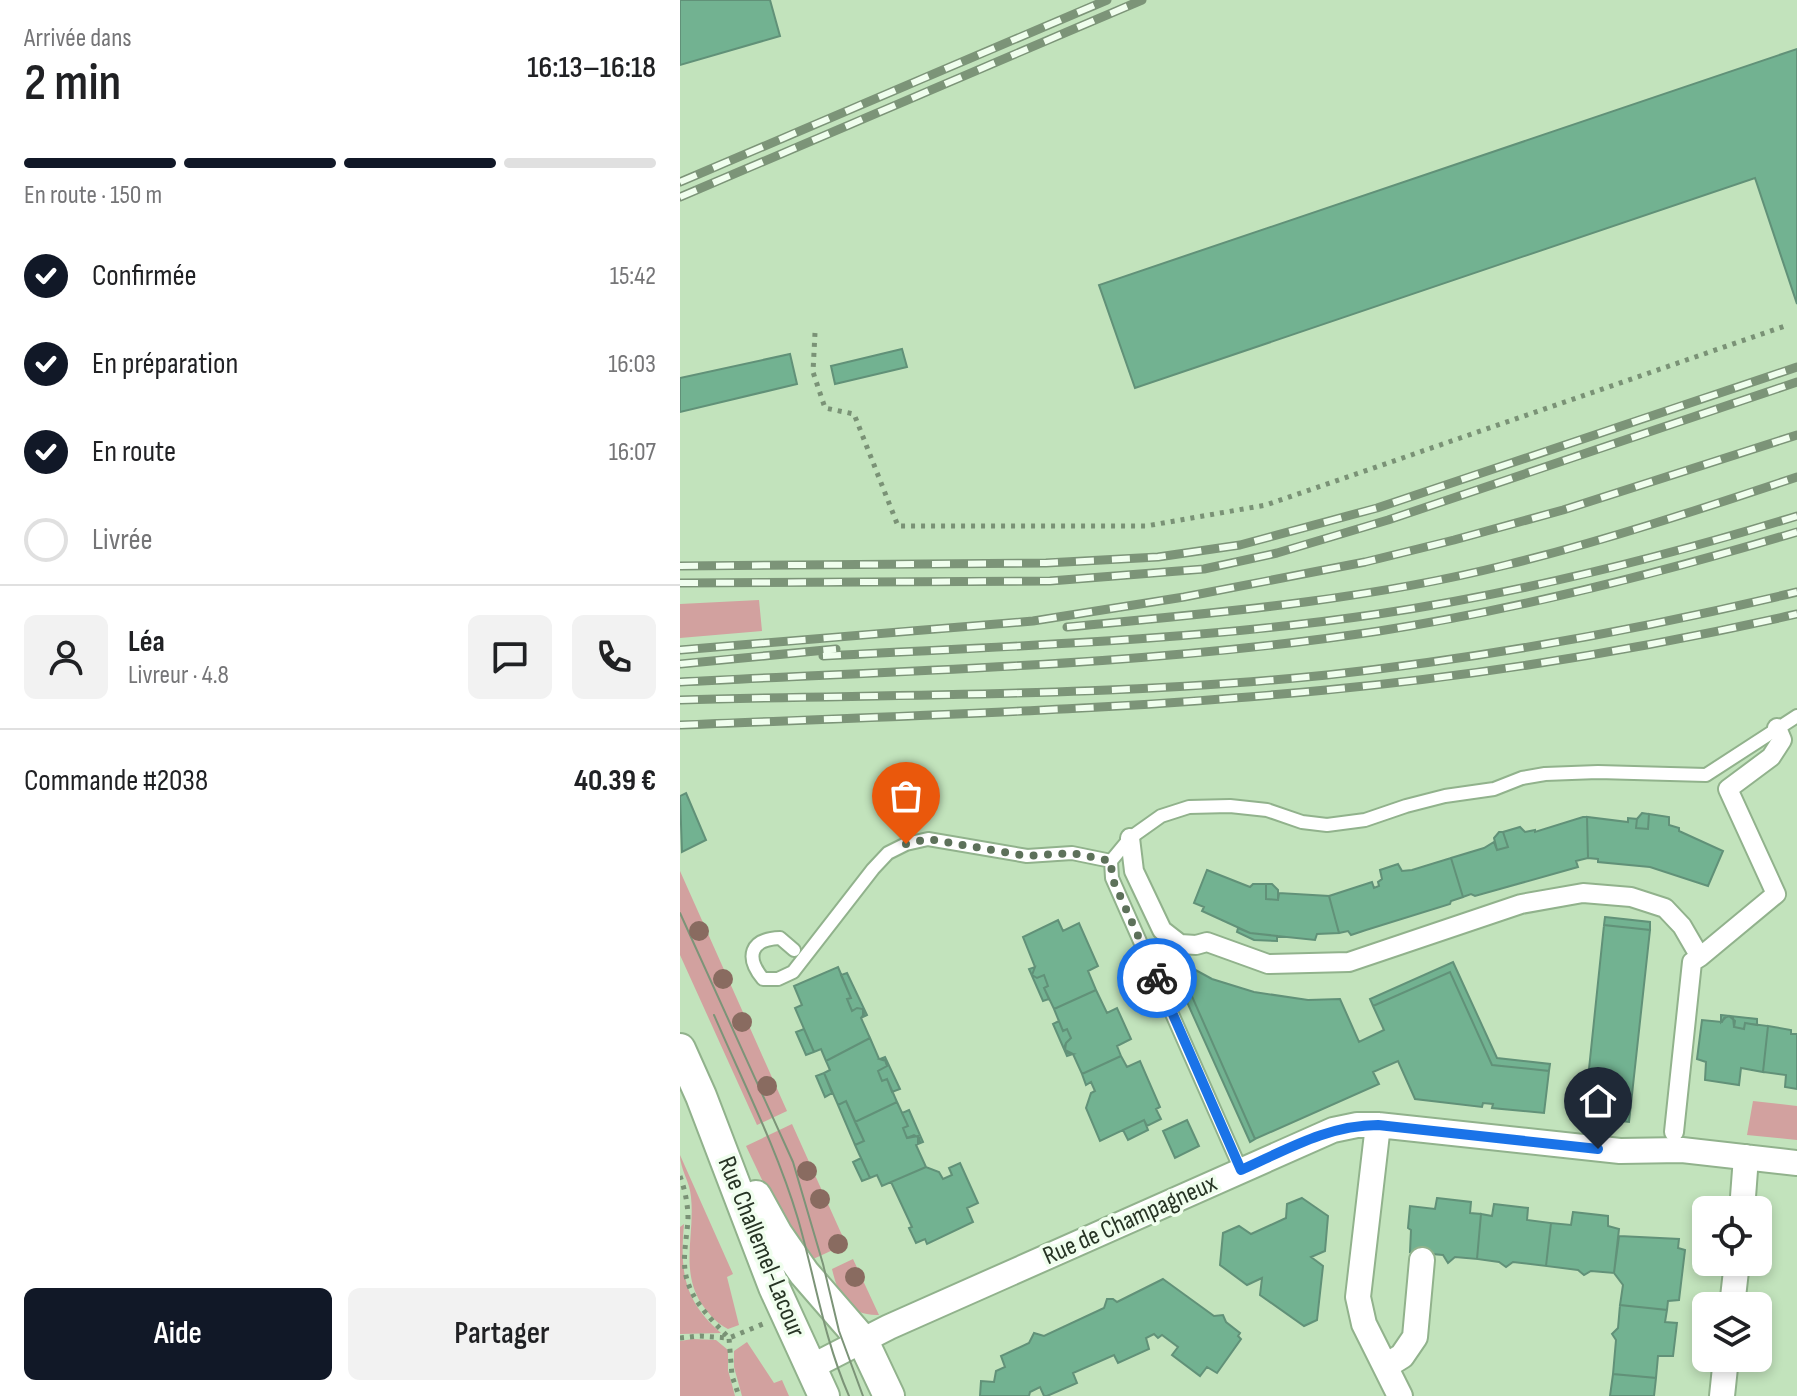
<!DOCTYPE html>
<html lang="fr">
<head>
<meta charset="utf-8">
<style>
	:root { --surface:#fff; --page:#f2f2f2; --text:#202124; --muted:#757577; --line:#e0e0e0; --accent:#111827 }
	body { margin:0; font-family:"Sofia Sans Condensed",sans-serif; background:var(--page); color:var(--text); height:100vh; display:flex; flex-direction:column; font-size:30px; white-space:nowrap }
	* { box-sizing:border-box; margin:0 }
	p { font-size:26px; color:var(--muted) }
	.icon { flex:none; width:44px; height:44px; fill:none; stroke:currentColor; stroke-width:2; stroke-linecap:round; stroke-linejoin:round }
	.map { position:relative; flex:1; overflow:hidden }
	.side { display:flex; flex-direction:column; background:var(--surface); width:680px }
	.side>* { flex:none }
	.tools { position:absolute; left:1012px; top:1196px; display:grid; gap:16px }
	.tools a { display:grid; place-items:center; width:80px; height:80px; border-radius:12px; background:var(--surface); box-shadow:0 4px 12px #0003; font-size:40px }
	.pin { position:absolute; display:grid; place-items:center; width:68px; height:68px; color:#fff; margin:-82px -34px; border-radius:50% 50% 50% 0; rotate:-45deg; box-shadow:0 0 8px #0007 }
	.pin .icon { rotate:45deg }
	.courier { position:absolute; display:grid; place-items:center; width:80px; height:80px; margin:-40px; border:6px solid #1a73e8; border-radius:50%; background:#fff; color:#222; box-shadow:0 2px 10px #0007 }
	.summary em { font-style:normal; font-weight:600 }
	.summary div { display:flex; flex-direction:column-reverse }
	.summary { display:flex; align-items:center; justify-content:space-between; height:136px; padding:0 24px }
	h1 { font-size:52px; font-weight:600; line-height:60px }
	.bar { display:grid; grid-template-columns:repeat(4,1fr); gap:12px 8px; align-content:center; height:96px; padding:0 24px }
	.bar i { height:10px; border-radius:6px; background:var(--line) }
	.bar .on { background:var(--accent) }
	.bar p { grid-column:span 4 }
	.line { display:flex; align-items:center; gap:20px; padding:0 24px; border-top:2px solid var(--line) }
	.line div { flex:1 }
	.round { display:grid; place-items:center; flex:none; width:84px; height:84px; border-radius:12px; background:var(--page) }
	ol { padding:0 24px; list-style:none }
	li { display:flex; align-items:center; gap:24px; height:88px }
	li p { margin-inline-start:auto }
	li .icon { padding:8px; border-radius:50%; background:var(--accent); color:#fff; stroke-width:4 }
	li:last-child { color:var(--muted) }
	li i { width:44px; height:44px; border:4px solid var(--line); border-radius:50% }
	.button { display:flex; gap:16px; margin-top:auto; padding:16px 24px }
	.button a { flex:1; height:92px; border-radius:12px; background:var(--accent); color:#fff; font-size:32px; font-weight:600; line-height:92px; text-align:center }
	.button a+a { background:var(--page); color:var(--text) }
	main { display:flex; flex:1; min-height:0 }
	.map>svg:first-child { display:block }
	.green { fill:#d2a19f }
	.building { fill:#72b291; stroke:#619178; stroke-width:2 }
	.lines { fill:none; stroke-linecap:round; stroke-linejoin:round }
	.service-casing { stroke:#91b28c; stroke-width:16 }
	.pedestrian-casing { stroke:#91b28c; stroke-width:22 }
	.minor-casing { stroke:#91b28c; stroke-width:28 }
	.tertiary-casing { stroke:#91b28c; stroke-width:34 }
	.path { stroke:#7a9276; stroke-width:5; stroke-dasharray:4 6; stroke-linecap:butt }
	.service { stroke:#fff; stroke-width:12 }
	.pedestrian { stroke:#fff; stroke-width:18 }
	.minor { stroke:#fff; stroke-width:24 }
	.tertiary { stroke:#fff; stroke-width:30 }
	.tram { stroke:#7c9478; stroke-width:2 }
	.rail-casing { stroke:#7c9478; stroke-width:9 }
	.rail { stroke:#f0feee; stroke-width:6; stroke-dasharray:18; stroke-linecap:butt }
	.tree { fill:#896b60 }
	.done { stroke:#5d715a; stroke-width:8; stroke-dasharray:0 14.4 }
	.route { stroke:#1a73e8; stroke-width:10 }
	.labels { text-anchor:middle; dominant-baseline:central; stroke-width:7; stroke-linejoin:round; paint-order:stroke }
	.street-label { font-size:26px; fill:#273425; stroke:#f0feee }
</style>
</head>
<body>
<main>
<section class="side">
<div class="summary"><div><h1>2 min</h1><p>Arrivée dans</p></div><em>16:13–16:18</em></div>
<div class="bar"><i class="on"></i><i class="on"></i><i class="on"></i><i></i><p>En route · 150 m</p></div>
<ol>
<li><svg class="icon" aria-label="check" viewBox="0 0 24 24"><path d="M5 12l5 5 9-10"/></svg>Confirmée<p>15:42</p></li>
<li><svg class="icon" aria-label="check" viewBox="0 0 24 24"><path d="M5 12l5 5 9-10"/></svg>En préparation<p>16:03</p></li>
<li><svg class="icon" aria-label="check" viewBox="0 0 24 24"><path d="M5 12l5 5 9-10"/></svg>En route<p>16:07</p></li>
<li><i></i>Livrée</li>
</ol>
<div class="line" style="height:144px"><a class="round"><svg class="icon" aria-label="person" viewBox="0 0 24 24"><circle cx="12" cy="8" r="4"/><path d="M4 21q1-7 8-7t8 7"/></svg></a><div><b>Léa</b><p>Livreur · 4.8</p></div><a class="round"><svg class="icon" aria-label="chat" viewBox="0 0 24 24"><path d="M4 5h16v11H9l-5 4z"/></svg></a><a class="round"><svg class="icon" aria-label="phone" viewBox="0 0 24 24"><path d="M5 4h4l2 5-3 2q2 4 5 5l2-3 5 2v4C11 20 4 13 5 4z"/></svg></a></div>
<div class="line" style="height:104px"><div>Commande #2038</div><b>40.39 €</b></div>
<div class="button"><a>Aide</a><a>Partager</a></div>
</section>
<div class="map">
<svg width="1117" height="1396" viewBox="0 0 1117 1396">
	<rect width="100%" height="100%" fill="#c2e3bc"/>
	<path class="green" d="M79,600L82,631L0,638V604Z
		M0,871L107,1111L77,1125L0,955Z
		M1073,1101L1117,1106V1140L1067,1135Z
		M112,1124L166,1244L131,1260L94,1205L66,1146Z
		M0,1155L53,1274L47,1277L59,1325L48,1329C37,1324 28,1313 21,1303C0,1269 15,1235 11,1197C10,1182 0,1169 0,1155Z
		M4,1224C0,1271 3,1300 41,1333L0,1334V1227Z
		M173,1259L199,1315C168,1316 158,1295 152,1269Z
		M13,1339L36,1340L48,1350V1370L55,1396H0V1341Z
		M67,1342L94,1383L102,1380L109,1396H62L54,1367V1351Z"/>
	<path class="building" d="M0,0H90L100,36L0,65Z
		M1117,49V304L1075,178L455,388L419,285Z
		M222,349L227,367L155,384L151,366Z
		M110,354L117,384L0,412V378Z
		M6,793L26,840L2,852L0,796Z
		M962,813L969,814L968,829L956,828L957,819Z
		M969,814L989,817V825L999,828V831L1043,851L1028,886L970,867L918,862V859L908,858L907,817L948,822V818L957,819L956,828L968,829Z
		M903,817H907L908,858L896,861L898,867L795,896L791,894L783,897L771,858L804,848L814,842L817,850L828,847L823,832L840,827L845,832L855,830V832Z
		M819,832H823L828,847L817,850L814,838Z
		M771,858L783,897L771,901L770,904L686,930L671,935L668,931L659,933L649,896L692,882L694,888L699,886L698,882L702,879L700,870L718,864L722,871L732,870Z
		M527,870L570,887L573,884H586V899L598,900L599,893L649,896L659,933L637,934L635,940L570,933L522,911L524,907L514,903Z
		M586,884H592L598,890V900L586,899Z
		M925,917L970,922V930L924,925Z
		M378,920L383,931L399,923L418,966L408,971L416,990L374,1009L364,988L368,986L364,975L357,978L352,975L355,967L343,937Z
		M924,925L970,930L949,1122L904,1117Z
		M558,928L570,933L597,936V941L574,940L557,932Z
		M773,962L817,1058L870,1064L869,1071L812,1065L770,972L693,1006L690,999Z
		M158,967L171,998L167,999L172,1011L177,1008L183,1009L184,1014L181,1018L190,1038L146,1061L141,1049L134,1052L115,1008L122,1005L114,986Z
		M355,967L352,975L357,978L364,975L368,986L364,988L369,999L363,1001L349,969Z
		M510,967L532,979L574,992L628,1000L660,999L679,1042L704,1030L693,1006L770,972L812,1065L869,1071L864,1113L812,1108L813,1104L803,1103L802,1107L735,1099L718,1061L693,1072L699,1084L575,1139L503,976Z
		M167,973L187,1015L183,1017V1009L177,1008L172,1011L167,999L171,998L161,975Z
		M503,976L575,1139L570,1142L498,982Z
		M416,990L427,1013L437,1008L451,1039L437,1046L441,1056L402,1074L393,1054L385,1050L386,1043L391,1038L387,1029L383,1031L374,1009Z
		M1041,1015L1077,1019V1025L1065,1023L1064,1029L1054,1027L1053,1017L1047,1016L1041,1022Z
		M1049,1016L1055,1021L1054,1027L1064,1029L1065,1023L1088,1026L1083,1072L1061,1068L1059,1085L1025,1080L1026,1062L1017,1059L1022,1020L1042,1022L1044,1018Z
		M379,1021L383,1031L387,1029L391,1038L386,1043L384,1048L388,1053L393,1054L387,1056L373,1024Z
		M1088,1026L1111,1030V1034H1117V1089L1105,1087L1106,1075L1083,1072Z
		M124,1029L134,1052L126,1055L116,1032Z
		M190,1038L199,1059L206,1061L207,1066L198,1071L202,1081L207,1079L217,1102L175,1122L166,1101L158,1105L144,1073L150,1070L146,1061Z
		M441,1056L447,1067L460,1061L480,1107L476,1109L481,1119L467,1126L464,1120L420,1141L406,1108L411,1093L415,1091L411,1082L406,1085L402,1074Z
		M205,1057L220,1089L212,1092L207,1079L202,1081L198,1071L207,1066L205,1060L200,1059Z
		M144,1073L152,1093L145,1097L136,1076Z
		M166,1101L184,1141L175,1145L158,1105Z
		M217,1102L228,1126L223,1128L227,1138L234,1135L239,1138L240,1142L236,1145L246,1167L202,1186L197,1175L190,1178L175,1145L184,1141L175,1122Z
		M229,1110L243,1142L238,1144V1136L227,1138L223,1128L228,1126L222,1113Z
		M464,1120L468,1130L448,1140L443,1130Z
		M507,1120L519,1146L495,1158L483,1131Z
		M181,1158L190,1178L182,1181L173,1162Z
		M280,1163L298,1203L287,1208L293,1222L247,1244L245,1239L236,1243L229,1228L232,1227L211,1182L246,1167L259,1172L263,1179L272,1175L269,1168Z
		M622,1198L648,1216L645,1251L631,1257L643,1266L637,1320L624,1326L580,1295L582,1278L567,1285L540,1265L543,1233L559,1226L571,1234L606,1218L607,1204Z
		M757,1198L791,1202L790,1213L801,1214L797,1259L775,1257L768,1263L763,1255L730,1252L731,1230L728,1228L730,1206L755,1209Z
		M814,1204L848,1208L847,1220L871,1223L866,1266L833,1262L826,1267L819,1262L797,1259L801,1214L812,1216Z
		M893,1212L928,1216V1226L939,1229L934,1273L911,1271L904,1275L898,1270L866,1266L871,1223L891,1225Z
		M939,1236L999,1239L998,1248L1005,1250L999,1300L988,1301L987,1310L940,1305L943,1285L934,1273Z
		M483,1279L534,1316L543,1315L546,1322L560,1333L558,1336L561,1339L537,1373L527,1367L520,1376L492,1355L498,1347L482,1335L478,1338L474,1334L466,1338L469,1349L438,1363L434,1355L393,1373L397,1383L367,1396H364L360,1387L350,1392L349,1396H300L301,1381L314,1382L316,1371L325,1367L321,1356L349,1343L354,1333L364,1336L424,1308L427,1299H433L437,1302Z
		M940,1305L987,1310L985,1322L997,1323L993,1356H978L976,1378L933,1374L936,1340L932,1334L938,1328Z
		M933,1374L976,1378L974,1396H930Z"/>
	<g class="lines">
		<g class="service-casing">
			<path id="service" d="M114,950L100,938C70,939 65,957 83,979H98L113,972L193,869L208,853L226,844L248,839L347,856L392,853L431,861
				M561,1170L432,878L431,861L450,838L481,816L509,807L550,806L587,810L622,822L647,825L685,820L726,806L765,796L814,789L842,778L865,774L918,772L1026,775L1117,716"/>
		</g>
		<g class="pedestrian-casing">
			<path id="pedestrian" d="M450,838L454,871L482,930L500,944L516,945L527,942L588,964L669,962L841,904L903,893L951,897L985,908L1002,926L1020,957L1096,894L1048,789L1091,757L1102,740L1097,728
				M994,1132L1012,962L1020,957"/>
		</g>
		<g class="minor-casing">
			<path id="minor" d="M698,1125L678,1297L684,1324L720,1396
				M1062,1210L1066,1157
				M1052,1306L1057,1262
				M706,1366L722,1356L735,1337L742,1260
				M131,1367L209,1327L653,1130L677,1125H698L940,1151L1002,1150L1117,1163
				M1042,1396L1046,1358"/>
		</g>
		<g class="tertiary-casing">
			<path id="tertiary" d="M0,1049L21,1096L94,1287L144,1396
				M76,1196L97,1234L124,1273L183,1341L209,1396"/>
		</g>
		<path class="path" d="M135,333L133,372L145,408L174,414L218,526H466L586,505L1108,325
			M0,1176C5,1190 8,1204 8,1219C7,1238 2,1257 6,1276C12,1302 32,1320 49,1338L83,1324
			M0,1338L20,1336L49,1338L52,1376L59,1396"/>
		<use href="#service" class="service"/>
		<use href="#pedestrian" class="pedestrian"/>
		<use href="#minor" class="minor"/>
		<use href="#tertiary" class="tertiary"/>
		<path class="tram" d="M0,913L113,1162L143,1264L159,1331L183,1396
			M34,1015C63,1082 97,1149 118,1219C135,1278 144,1339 169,1396"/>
		<g class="rail-casing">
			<path id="rail" d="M0,182L427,0
				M0,197L462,0
				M0,566L366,563L478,557L560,545L697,508L1117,367
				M0,583L370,581L524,569L597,553L708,520L1117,382
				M387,627C534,613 682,601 826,565C924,541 1021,509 1117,477
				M0,650L353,621L504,597L685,562L774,540L883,510L1117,435
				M143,656C328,646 515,641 698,614C840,593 980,558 1117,516
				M0,664L156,649
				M0,682C233,670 468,666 699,631C841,609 980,573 1117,532
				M0,700C215,694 432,697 647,675C805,658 962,629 1117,592
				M0,725C215,716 431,711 646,690C804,675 962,649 1117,614"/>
		</g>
		<use href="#rail" class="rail"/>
	</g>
	<g class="tree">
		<circle cx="19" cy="931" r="10"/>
		<circle cx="43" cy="979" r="10"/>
		<circle cx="62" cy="1022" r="10"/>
		<circle cx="87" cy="1086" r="10"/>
		<circle cx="127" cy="1171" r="10"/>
		<circle cx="140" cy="1199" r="10"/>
		<circle cx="158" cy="1244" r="10"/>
		<circle cx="175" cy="1277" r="10"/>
	</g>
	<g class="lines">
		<path class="done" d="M226,844L248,839L347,856L392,853L431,861L432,878L477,978"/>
		<path class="route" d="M477,978L561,1170C606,1150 648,1125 698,1125L918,1149"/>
	</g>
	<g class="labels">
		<g class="street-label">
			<text transform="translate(450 1220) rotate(-24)">Rue de Champagneux</text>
			<text transform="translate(81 1247) rotate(68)">Rue Challemel-Lacour</text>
		</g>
	</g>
</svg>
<div class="tools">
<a><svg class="icon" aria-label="locate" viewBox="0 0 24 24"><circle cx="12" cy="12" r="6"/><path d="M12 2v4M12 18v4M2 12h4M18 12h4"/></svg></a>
<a><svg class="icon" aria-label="layers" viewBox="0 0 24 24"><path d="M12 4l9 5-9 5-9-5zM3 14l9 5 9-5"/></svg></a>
</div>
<div class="pin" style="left:226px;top:844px;background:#ea580c"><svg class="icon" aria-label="bag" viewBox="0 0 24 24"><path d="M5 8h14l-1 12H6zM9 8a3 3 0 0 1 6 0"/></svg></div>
<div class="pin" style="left:918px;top:1149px;background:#1f2937"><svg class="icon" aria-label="home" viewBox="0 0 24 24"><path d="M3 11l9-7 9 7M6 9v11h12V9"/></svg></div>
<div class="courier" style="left:477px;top:978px"><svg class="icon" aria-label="bike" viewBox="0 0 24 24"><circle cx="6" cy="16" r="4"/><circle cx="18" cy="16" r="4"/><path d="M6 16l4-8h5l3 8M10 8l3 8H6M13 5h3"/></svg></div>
</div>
</main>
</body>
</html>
